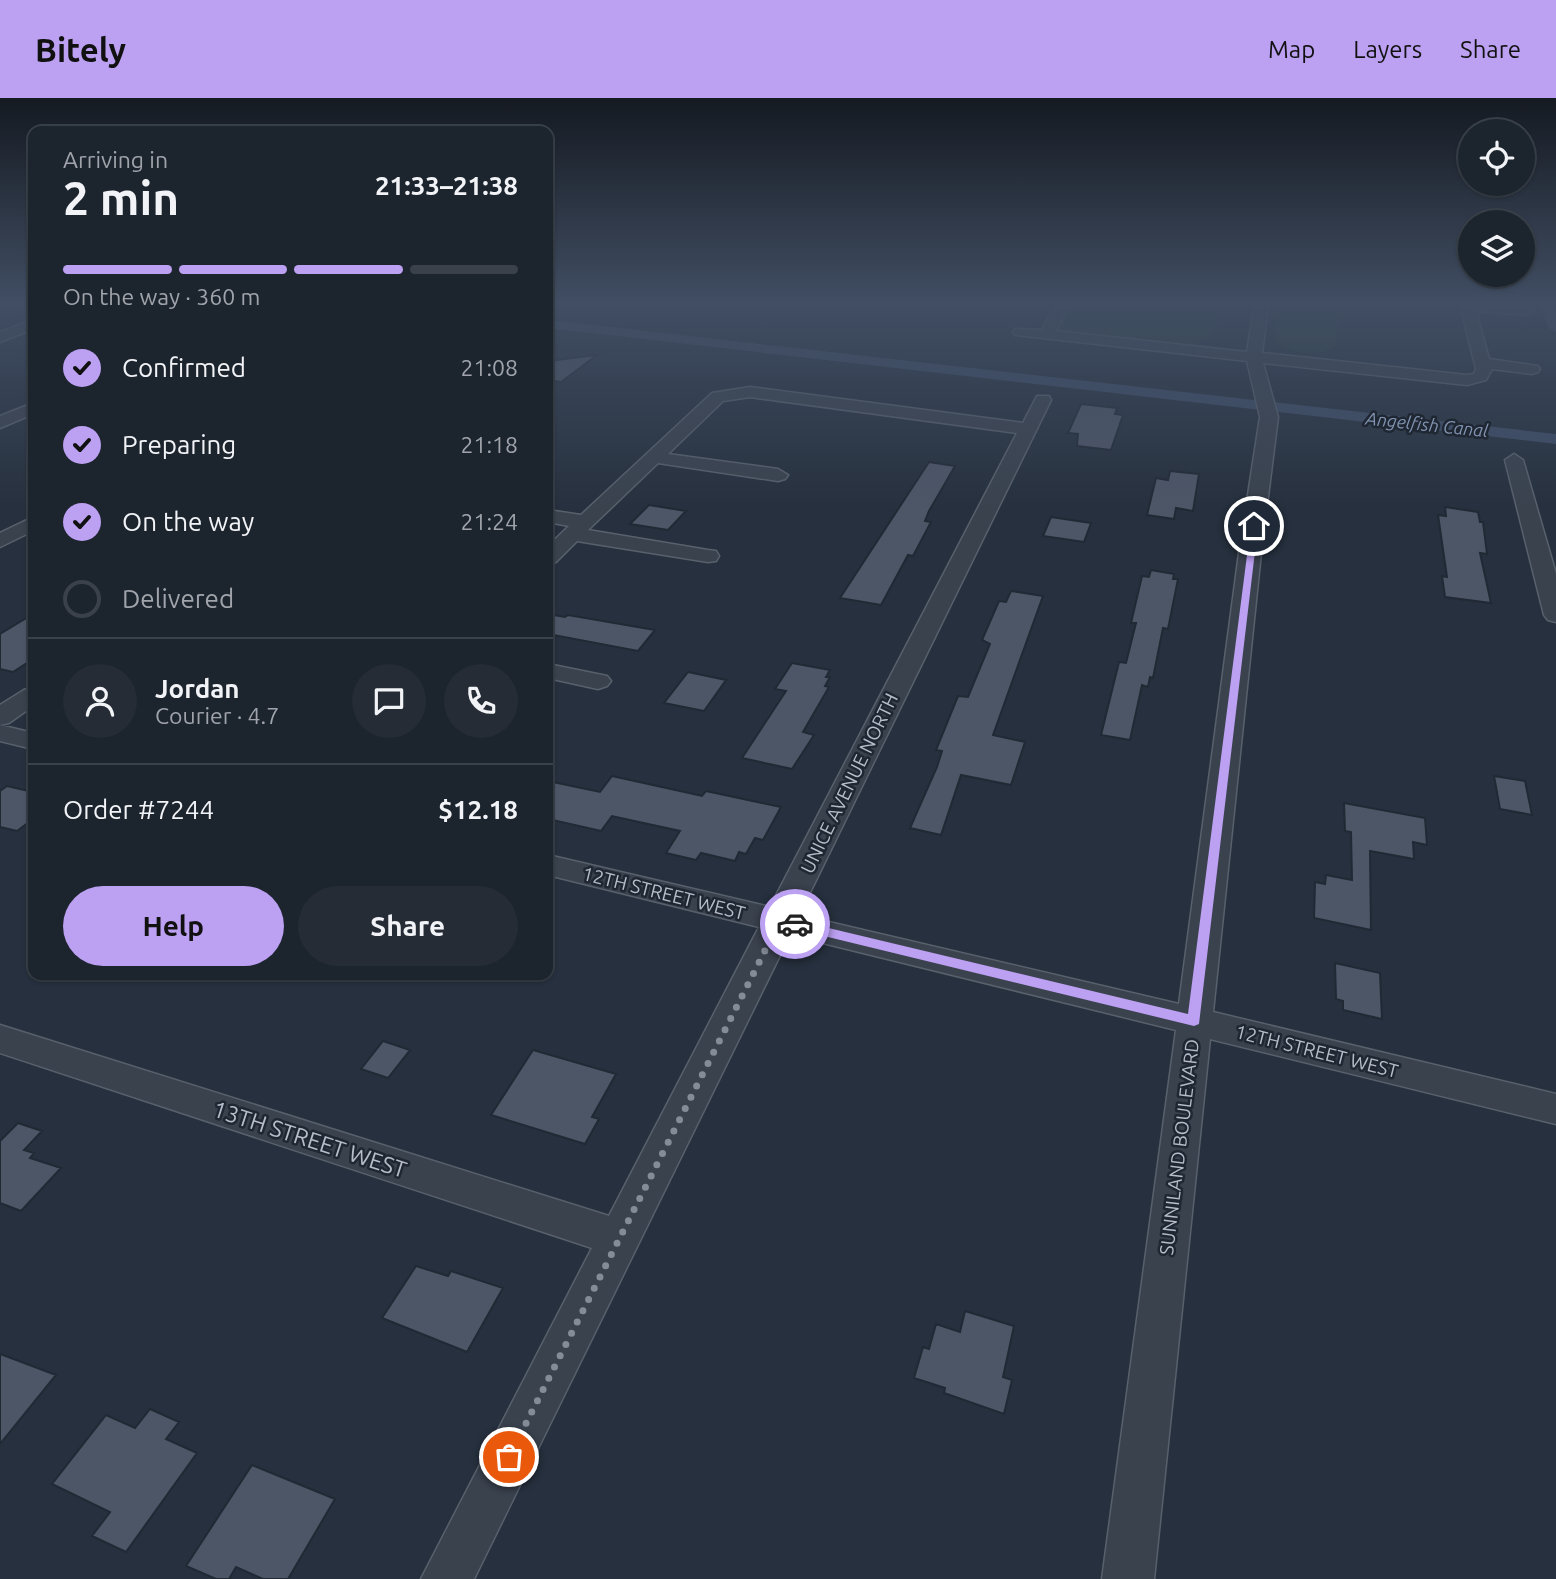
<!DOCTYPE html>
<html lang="en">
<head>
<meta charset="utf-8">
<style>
	:root { --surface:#1c242e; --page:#252c36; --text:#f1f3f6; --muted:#a0a4aa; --line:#3a414a; --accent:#bca0f2 }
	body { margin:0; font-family:Ubuntu,sans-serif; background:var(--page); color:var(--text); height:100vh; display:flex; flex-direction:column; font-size:26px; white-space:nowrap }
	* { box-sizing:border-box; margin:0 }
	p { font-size:23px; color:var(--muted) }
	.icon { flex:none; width:38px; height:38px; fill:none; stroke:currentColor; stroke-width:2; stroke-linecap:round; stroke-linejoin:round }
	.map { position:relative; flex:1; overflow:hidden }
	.sheet { position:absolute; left:28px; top:28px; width:525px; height:854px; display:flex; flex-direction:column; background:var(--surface); border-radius:14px; box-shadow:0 2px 5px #0004,0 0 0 2px var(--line) }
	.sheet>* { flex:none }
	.fabs { position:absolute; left:1458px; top:21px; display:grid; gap:14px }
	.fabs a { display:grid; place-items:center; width:77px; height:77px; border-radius:50%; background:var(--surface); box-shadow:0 2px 5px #0004,0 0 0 2px var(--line); font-size:35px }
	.pin { position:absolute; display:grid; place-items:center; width:60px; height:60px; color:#fff; margin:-30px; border:4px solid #fff; border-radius:50%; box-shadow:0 2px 7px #0007 }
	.courier { position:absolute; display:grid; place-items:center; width:70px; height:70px; margin:-35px; border:5px solid #bca0f2; border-radius:50%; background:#fff; color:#222; box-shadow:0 2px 9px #0007 }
	.headline em { font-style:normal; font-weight:600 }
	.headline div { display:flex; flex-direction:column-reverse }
	.headline { display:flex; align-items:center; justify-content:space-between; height:119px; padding:0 35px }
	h1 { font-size:46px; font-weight:600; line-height:52px }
	.bar { display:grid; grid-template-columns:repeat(4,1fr); gap:10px 7px; align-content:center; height:84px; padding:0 35px }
	.bar i { height:9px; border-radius:5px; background:var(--line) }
	.bar .current { background:var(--accent) }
	.bar p { grid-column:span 4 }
	.line { display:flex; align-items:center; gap:18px; padding:0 35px; border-top:2px solid var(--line) }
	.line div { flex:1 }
	.round { display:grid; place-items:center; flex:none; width:74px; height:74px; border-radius:37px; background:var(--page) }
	ol { padding:0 35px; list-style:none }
	li { display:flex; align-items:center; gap:21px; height:77px }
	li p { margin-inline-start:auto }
	li .icon { padding:7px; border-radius:50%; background:var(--accent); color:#111; stroke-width:4 }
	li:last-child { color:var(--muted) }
	li i { width:38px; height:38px; border:4px solid var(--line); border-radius:50% }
	.cta { display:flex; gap:14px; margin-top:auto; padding:14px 35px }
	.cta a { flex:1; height:80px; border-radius:42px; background:var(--accent); color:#111; font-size:28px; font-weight:600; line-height:80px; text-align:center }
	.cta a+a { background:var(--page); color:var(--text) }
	header { display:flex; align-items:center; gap:42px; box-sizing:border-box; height:98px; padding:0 35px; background:var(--accent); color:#111 }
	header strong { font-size:33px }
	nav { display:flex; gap:38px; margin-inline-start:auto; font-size:24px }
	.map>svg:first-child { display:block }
	.green { fill:#293e40 }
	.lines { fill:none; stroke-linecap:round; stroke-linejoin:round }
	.canal { fill:#3d4c66; fill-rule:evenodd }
	.building { fill:#4d5667; stroke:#212935; stroke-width:2 }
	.minor-casing { stroke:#58606c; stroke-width:3 }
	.minor { fill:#3a424e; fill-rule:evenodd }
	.route { fill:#bca0f2 }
	.done { stroke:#848c98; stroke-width:7; stroke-dasharray:0 12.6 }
	.labels { text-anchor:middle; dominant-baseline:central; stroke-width:5; stroke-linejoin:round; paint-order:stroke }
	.far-water-label { font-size:18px; font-style:italic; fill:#8092af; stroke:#1f2733 }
	.street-label { font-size:19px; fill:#b6bdc9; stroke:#1f2733 }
	.near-street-label { font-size:23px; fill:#b6bdc9; stroke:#1f2733 }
</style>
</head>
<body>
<header>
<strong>Bitely</strong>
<nav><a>Map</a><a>Layers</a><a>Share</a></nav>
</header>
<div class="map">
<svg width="1556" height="1481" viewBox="0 0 1556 1481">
	<rect width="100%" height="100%" fill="#26303e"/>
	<path class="green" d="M1071,203H1216L1219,218L1215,232L1207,240L1187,249L1057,234L1058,225Z
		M1278,203H1355L1340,222L1336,230V247C1320,260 1293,255 1276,246L1274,215Z"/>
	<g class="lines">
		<path class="canal" d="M1538,203H1550L1556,216V234L1549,230Z
			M548,222L1556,336V346L548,230Z"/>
	</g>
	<path class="building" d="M597,257L561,284L548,282V263Z
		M1081,306L1117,310L1115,316L1123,317L1111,352L1077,348L1078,336L1068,335Z
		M929,364L955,368L929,413L925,423L931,424L913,458L908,457L881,507L840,500Z
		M1170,373L1199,376L1193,413L1176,410L1174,421L1147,417L1156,380L1168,382Z
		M649,407L686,413L668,432L630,426Z
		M1445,409L1478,414L1480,424H1483L1487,456L1480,455L1491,505L1445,499L1442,478L1447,479L1438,417L1446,418Z
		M1051,419L1091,425L1084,444L1043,438Z
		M1151,472L1174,476L1173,481H1178L1168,531L1163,530L1153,580L1150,579L1148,589L1142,587L1130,642L1101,637L1119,564L1126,565L1136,525H1131L1142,478L1149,479Z
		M1011,493L1043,498L993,637L1025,644L1011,687L961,677L941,737L910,730L937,669L942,653L936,652L958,598L968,599L990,546L982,542L999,503L1006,504Z
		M33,516V561L13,574L0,571V536Z
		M548,516L565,519L568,517L655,532L638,553L548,536Z
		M792,565L830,572L826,579H830L825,588L829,589L803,634L814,637L792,671L742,660L786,593L775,591Z
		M688,574L726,582L704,613L664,605Z
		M612,678L702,698L706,693L781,709L763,742L755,740L746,756L739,754L735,763L701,755L696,762L666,755L680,733L612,718L601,733L548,721V683L600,694Z
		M1494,678L1525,683L1532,717L1500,711Z
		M7,688L33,694V721L17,733L0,729V693Z
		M1344,705L1425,720L1427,747L1413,744L1414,761L1370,753L1371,832L1314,820L1315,784L1325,786L1326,777L1352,782L1351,734L1345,733Z
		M1335,865L1380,875L1382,921L1343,912V903L1336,901Z
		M383,943L410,952L388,980L361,971Z
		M533,952L616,976L592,1019L599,1021L585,1046L491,1017Z
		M18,1025L42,1033L24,1052L34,1055L30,1060L61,1070L21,1113L0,1105V1043Z
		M416,1168L448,1178L451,1173L503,1190L467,1254L382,1220Z
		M965,1213L1014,1228L1003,1279L1012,1282L1004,1316L944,1295L945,1290L914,1280L923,1249L929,1251L936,1226L960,1234Z
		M0,1256L56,1277L0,1346Z
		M150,1311L179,1324L166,1341L197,1355L126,1454L92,1438L110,1414L52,1386L106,1317L135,1330Z
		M252,1367L335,1401L288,1481H263L236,1469L229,1481H216L186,1468Z"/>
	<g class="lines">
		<g class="minor-casing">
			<path id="minor" d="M1058,203H1072L1056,233L1247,254L1255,203H1269L1262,255L1467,277L1474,276L1476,271L1459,203L1527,209L1534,213L1527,217L1476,213L1489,261L1538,268L1540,271L1538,274L1532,276L1492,271L1486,282L1467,287L1263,265L1278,319L1261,455L1213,914L1556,996V1026L1210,941L1154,1481H1102L1176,932L790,837L474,1481H421L592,1150L0,955V927L609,1118L759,829L548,777V757L770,809L1017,335L750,299L723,303L668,356L778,371L788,377L785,381L778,383L658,365L588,432L708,452L716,453L719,458L716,463L708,464L577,443L556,464L548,465V448L569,428L548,424V412L581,417L712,295L750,289L1023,325L1037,298H1049L1051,302L799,817L1179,906L1239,455L1260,319L1247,263L1015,237L1013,234L1015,231L1042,232Z
				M33,222V231L0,244V234Z
				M33,305V316L0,330V318Z
				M1514,356L1523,362L1556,476V524L1548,522L1544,517L1505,362Z
				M33,419V433L0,449V435Z
				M548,566L607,578L611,583L607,588L598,591L548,580Z
				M33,589V608L9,625L0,627V607L24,592Z
				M0,627L33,635V651L0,643Z"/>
		</g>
		<use href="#minor" class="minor"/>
	</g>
	<linearGradient id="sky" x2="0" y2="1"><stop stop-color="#151a22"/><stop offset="0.5" stop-color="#414e63"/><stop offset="1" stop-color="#414e63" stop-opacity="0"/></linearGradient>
	<rect width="1556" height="410" fill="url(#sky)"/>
	<path class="route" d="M1251,426L1258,428L1199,926L1194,928L791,830V823L795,822L1188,916Z"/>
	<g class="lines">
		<path class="done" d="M509,1359L780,823L795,826"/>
	</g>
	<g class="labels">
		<g class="far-water-label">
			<text transform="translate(1427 326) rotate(6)">Angelfish Canal</text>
		</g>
		<g class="street-label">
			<text transform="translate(849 685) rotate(-64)">UNICE AVENUE NORTH</text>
			<text transform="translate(664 795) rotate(14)">12TH STREET WEST</text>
			<text transform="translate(1317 953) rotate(14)">12TH STREET WEST</text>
			<text transform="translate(1179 1049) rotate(-83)">SUNNILAND BOULEVARD</text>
		</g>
		<g class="near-street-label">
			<text transform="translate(310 1041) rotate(18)">13TH STREET WEST</text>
		</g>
	</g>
</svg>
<div class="fabs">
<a><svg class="icon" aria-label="locate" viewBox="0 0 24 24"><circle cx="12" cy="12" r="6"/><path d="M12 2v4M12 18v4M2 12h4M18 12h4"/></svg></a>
<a><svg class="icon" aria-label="layers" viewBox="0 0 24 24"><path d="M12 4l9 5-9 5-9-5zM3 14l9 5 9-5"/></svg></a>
</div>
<div class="pin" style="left:509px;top:1359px;background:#ea580c"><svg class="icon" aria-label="bag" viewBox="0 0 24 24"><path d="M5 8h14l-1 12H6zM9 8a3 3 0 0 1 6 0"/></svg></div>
<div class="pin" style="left:1254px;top:428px;background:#1f2937"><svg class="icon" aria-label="home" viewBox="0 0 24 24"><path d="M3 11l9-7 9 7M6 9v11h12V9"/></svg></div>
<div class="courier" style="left:795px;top:826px"><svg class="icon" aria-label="car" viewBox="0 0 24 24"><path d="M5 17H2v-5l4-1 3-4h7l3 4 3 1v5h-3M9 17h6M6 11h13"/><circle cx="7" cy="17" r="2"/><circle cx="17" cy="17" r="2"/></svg></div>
<section class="sheet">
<div class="headline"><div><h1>2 min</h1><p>Arriving in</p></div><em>21:33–21:38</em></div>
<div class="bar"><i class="current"></i><i class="current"></i><i class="current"></i><i></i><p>On the way · 360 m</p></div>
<ol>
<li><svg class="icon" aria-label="check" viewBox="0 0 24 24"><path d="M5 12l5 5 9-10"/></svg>Confirmed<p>21:08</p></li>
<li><svg class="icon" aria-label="check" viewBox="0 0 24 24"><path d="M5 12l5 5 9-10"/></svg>Preparing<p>21:18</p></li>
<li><svg class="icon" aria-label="check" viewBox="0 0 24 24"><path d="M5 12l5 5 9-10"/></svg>On the way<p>21:24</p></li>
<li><i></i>Delivered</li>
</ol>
<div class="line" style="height:126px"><a class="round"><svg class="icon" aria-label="person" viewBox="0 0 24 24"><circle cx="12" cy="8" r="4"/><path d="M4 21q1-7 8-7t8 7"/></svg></a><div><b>Jordan</b><p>Courier · 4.7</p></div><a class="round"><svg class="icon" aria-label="chat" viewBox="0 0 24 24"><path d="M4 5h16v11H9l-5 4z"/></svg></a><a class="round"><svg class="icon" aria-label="phone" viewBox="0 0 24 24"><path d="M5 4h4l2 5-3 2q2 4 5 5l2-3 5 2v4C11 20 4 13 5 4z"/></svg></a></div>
<div class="line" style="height:91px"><div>Order #7244</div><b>$12.18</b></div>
<div class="cta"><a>Help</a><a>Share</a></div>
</section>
</div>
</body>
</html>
